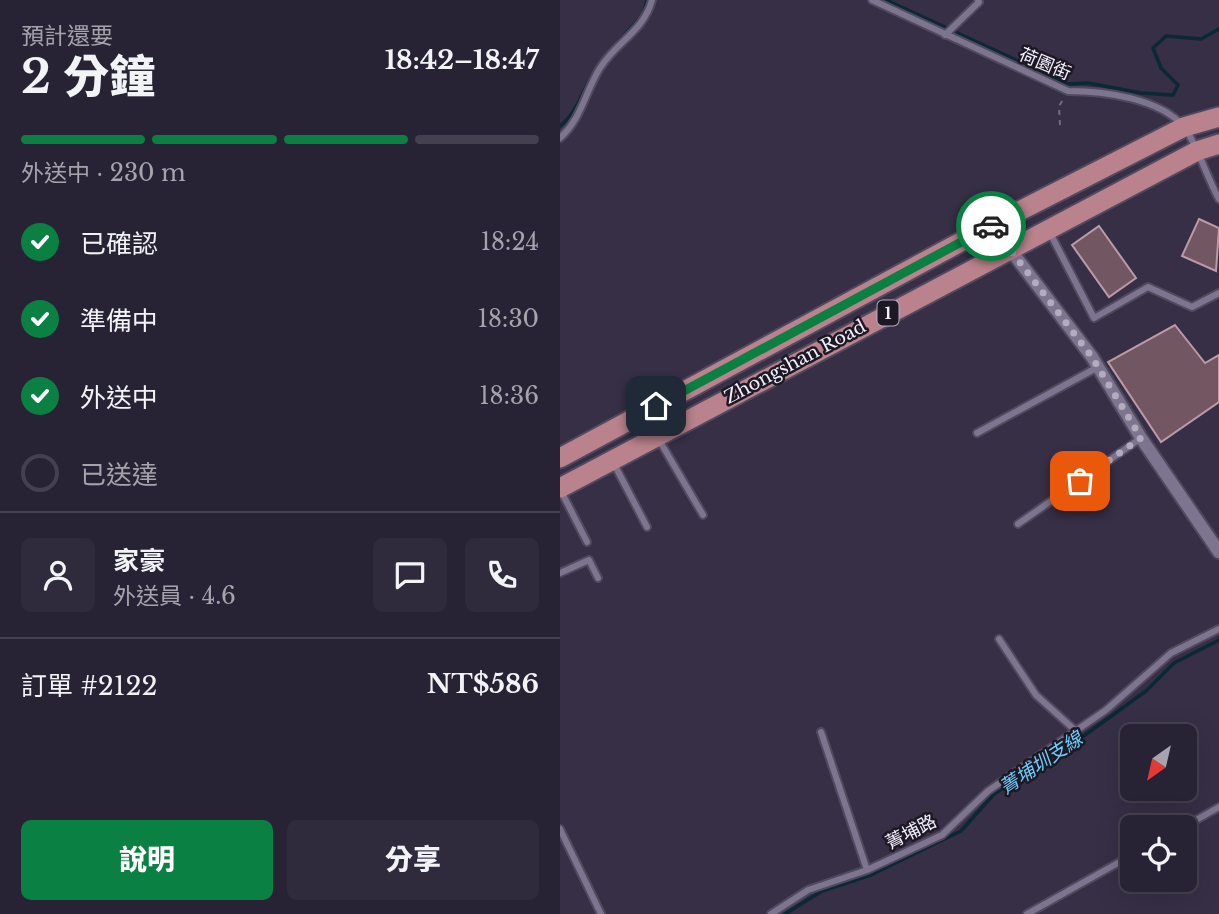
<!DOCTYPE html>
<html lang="zh-TW">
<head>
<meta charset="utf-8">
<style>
	:root { --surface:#282334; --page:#302b3c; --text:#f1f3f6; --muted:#a5a4ac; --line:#44404f; --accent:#0b8043 }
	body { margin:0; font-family:"Libre Baskerville","Noto Sans TC",serif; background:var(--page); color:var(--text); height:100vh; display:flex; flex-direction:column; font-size:26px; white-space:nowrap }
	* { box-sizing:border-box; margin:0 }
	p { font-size:23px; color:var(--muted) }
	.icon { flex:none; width:38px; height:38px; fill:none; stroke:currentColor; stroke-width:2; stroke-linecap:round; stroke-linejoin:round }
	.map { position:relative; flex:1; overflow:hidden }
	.side { display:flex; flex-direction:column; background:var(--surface); width:560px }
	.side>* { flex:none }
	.needle { width:46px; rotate:214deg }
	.controls { position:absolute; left:560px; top:724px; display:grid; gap:14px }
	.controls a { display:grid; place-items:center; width:77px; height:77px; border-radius:10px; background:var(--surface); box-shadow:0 7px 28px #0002,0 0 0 2px var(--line); font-size:35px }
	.pin { position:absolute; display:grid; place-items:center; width:60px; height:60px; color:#fff; margin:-30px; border-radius:14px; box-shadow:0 4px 10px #0006 }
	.courier { position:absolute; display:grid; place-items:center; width:70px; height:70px; margin:-35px; border:5px solid #0b8043; border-radius:50%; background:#fff; color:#222; box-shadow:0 2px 9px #0007 }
	.overview em { font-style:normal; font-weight:800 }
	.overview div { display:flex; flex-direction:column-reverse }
	.overview { display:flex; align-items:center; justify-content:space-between; height:119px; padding:0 21px }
	h1 { font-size:46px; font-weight:800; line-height:52px }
	.bar { display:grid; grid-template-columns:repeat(4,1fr); gap:10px 7px; align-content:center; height:84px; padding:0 21px }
	.bar i { height:9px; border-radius:5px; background:var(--line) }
	.bar .active { background:var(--accent) }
	.bar p { grid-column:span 4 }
	.line { display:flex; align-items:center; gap:18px; padding:0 21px; border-top:2px solid var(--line) }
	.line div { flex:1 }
	.round { display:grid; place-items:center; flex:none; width:74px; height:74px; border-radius:10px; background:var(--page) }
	ol { padding:0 21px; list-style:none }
	li { display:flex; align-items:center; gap:21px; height:77px }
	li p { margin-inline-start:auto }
	li .icon { padding:7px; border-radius:50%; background:var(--accent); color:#fff; stroke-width:4 }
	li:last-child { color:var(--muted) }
	li i { width:38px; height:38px; border:4px solid var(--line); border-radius:50% }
	.action { display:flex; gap:14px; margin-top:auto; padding:14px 21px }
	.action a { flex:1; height:80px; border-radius:10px; background:var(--accent); color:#fff; font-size:28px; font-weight:800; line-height:80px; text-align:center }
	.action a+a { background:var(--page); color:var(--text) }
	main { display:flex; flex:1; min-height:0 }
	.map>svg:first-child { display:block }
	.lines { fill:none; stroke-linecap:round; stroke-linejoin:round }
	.stream { stroke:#0a2836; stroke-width:3.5 }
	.building { fill:#725661; stroke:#bb9ba7; stroke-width:2 }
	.service-casing { stroke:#514a5f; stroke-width:10 }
	.minor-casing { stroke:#514a5f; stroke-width:16 }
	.primary-casing { stroke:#514a5f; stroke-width:23 }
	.path { stroke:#736c81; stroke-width:2; stroke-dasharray:5 5; stroke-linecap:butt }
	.service { stroke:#7d7590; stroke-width:6 }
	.minor { stroke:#7d7590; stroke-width:12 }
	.primary { stroke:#b9828c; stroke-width:19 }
	.done { stroke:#b2acbe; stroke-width:7; stroke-dasharray:0 12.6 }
	.route { stroke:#0b8043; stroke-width:9 }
	.labels { text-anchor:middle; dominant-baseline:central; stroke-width:5; stroke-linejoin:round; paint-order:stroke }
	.shield { fill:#1c1924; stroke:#b3afbd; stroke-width:2 }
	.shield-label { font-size:16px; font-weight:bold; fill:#f4efff }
	.street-label { font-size:18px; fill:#f4efff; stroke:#1c1924 }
	.water-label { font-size:19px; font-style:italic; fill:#70ccfd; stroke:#1c1924 }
</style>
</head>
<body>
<main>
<section class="side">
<div class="overview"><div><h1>2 分鐘</h1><p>預計還要</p></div><em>18:42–18:47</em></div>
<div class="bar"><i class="active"></i><i class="active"></i><i class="active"></i><i></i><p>外送中 · 230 m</p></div>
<ol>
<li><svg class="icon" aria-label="check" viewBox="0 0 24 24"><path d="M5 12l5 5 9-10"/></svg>已確認<p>18:24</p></li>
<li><svg class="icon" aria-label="check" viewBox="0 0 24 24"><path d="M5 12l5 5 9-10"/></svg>準備中<p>18:30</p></li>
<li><svg class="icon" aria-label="check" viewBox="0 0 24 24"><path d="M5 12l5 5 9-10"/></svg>外送中<p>18:36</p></li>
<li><i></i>已送達</li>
</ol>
<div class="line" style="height:126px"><a class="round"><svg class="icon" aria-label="person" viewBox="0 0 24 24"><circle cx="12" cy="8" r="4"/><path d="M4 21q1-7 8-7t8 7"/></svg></a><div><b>家豪</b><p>外送員 · 4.6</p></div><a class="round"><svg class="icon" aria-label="chat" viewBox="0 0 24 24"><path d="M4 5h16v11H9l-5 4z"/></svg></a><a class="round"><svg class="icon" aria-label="phone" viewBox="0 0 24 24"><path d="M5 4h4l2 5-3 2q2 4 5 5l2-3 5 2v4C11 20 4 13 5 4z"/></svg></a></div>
<div class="line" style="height:91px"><div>訂單 #2122</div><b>NT$586</b></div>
<div class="action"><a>說明</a><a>分享</a></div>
</section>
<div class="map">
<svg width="659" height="914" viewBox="0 0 659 914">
	<rect width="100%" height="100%" fill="#362f46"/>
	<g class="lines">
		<path class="stream" d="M326,0L508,84L528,83L581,93L613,95L618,85L601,68L593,48L606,36L641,39L659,29
			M58,42L83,15L87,0
			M0,126C20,111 25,80 42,61
			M225,914L262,891L311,875L401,831L434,794L507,748L586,691L614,663L659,640"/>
	</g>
	<path class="building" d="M639,219L659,228L656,271L622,256Z
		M539,226L576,278L549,297L512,245Z
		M615,325L645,363L659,355V402L601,442L548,362Z"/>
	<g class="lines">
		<g class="service-casing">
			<path id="service" d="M312,0L508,91C543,91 600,98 624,127C636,142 648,180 659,199
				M385,35L419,2L418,0
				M0,138C22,118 25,92 40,68C56,42 84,31 92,0
				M490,233L534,318L588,287L632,307L659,293
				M417,433L538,367
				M98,438L143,515
				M53,462L87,527
				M1,491L27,542
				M458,524L581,438
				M0,573L29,560L38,578
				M439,639L476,695L516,731
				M261,732L307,870
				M622,828L659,807
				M0,829L41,914
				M211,914L248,890L307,870L382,835L428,791L546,710L611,653L659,629
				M467,914L572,855"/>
		</g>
		<g class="minor-casing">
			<path id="minor" d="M434,224L449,248L532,357L581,438L659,552"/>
		</g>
		<g class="primary-casing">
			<path id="primary" d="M0,458L434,224L624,127L659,117
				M0,488L637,151L659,144"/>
		</g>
		<path class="path" d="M500,125L499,106L504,98"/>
		<use href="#service" class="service"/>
		<use href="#minor" class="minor"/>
		<use href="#primary" class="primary"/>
	</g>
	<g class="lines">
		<path class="done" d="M431,226L434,224L449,248L532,357L581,438L520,481"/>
		<path class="route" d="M96,406L431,226"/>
	</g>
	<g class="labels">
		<rect class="shield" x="317.5" y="300.5" width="21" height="25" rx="5"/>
		<g class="shield-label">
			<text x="328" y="313">1</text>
		</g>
		<g class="street-label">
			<text transform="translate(485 64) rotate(23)">荷園街</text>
			<text transform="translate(235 362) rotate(-28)">Zhongshan Road</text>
			<text transform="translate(351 832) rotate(-27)">菁埔路</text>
		</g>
		<g class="water-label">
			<text transform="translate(481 763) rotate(-34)">菁埔圳支線</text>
		</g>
	</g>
</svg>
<div class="controls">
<a><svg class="needle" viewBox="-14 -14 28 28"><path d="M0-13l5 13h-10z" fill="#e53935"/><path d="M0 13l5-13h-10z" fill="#a5a4ac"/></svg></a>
<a><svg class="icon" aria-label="locate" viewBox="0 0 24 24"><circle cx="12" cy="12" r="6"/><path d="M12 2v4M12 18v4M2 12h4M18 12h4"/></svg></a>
</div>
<div class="pin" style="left:520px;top:481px;background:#ea580c"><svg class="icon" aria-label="bag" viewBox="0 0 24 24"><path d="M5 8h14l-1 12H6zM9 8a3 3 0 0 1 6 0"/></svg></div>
<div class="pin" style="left:96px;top:406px;background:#1f2937"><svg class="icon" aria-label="home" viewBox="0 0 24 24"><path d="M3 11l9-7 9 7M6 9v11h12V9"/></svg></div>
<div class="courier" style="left:431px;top:226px"><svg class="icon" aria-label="car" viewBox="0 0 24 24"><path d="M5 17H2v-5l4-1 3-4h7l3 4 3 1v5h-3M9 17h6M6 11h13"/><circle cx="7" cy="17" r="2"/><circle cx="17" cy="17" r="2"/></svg></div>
</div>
</main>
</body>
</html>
